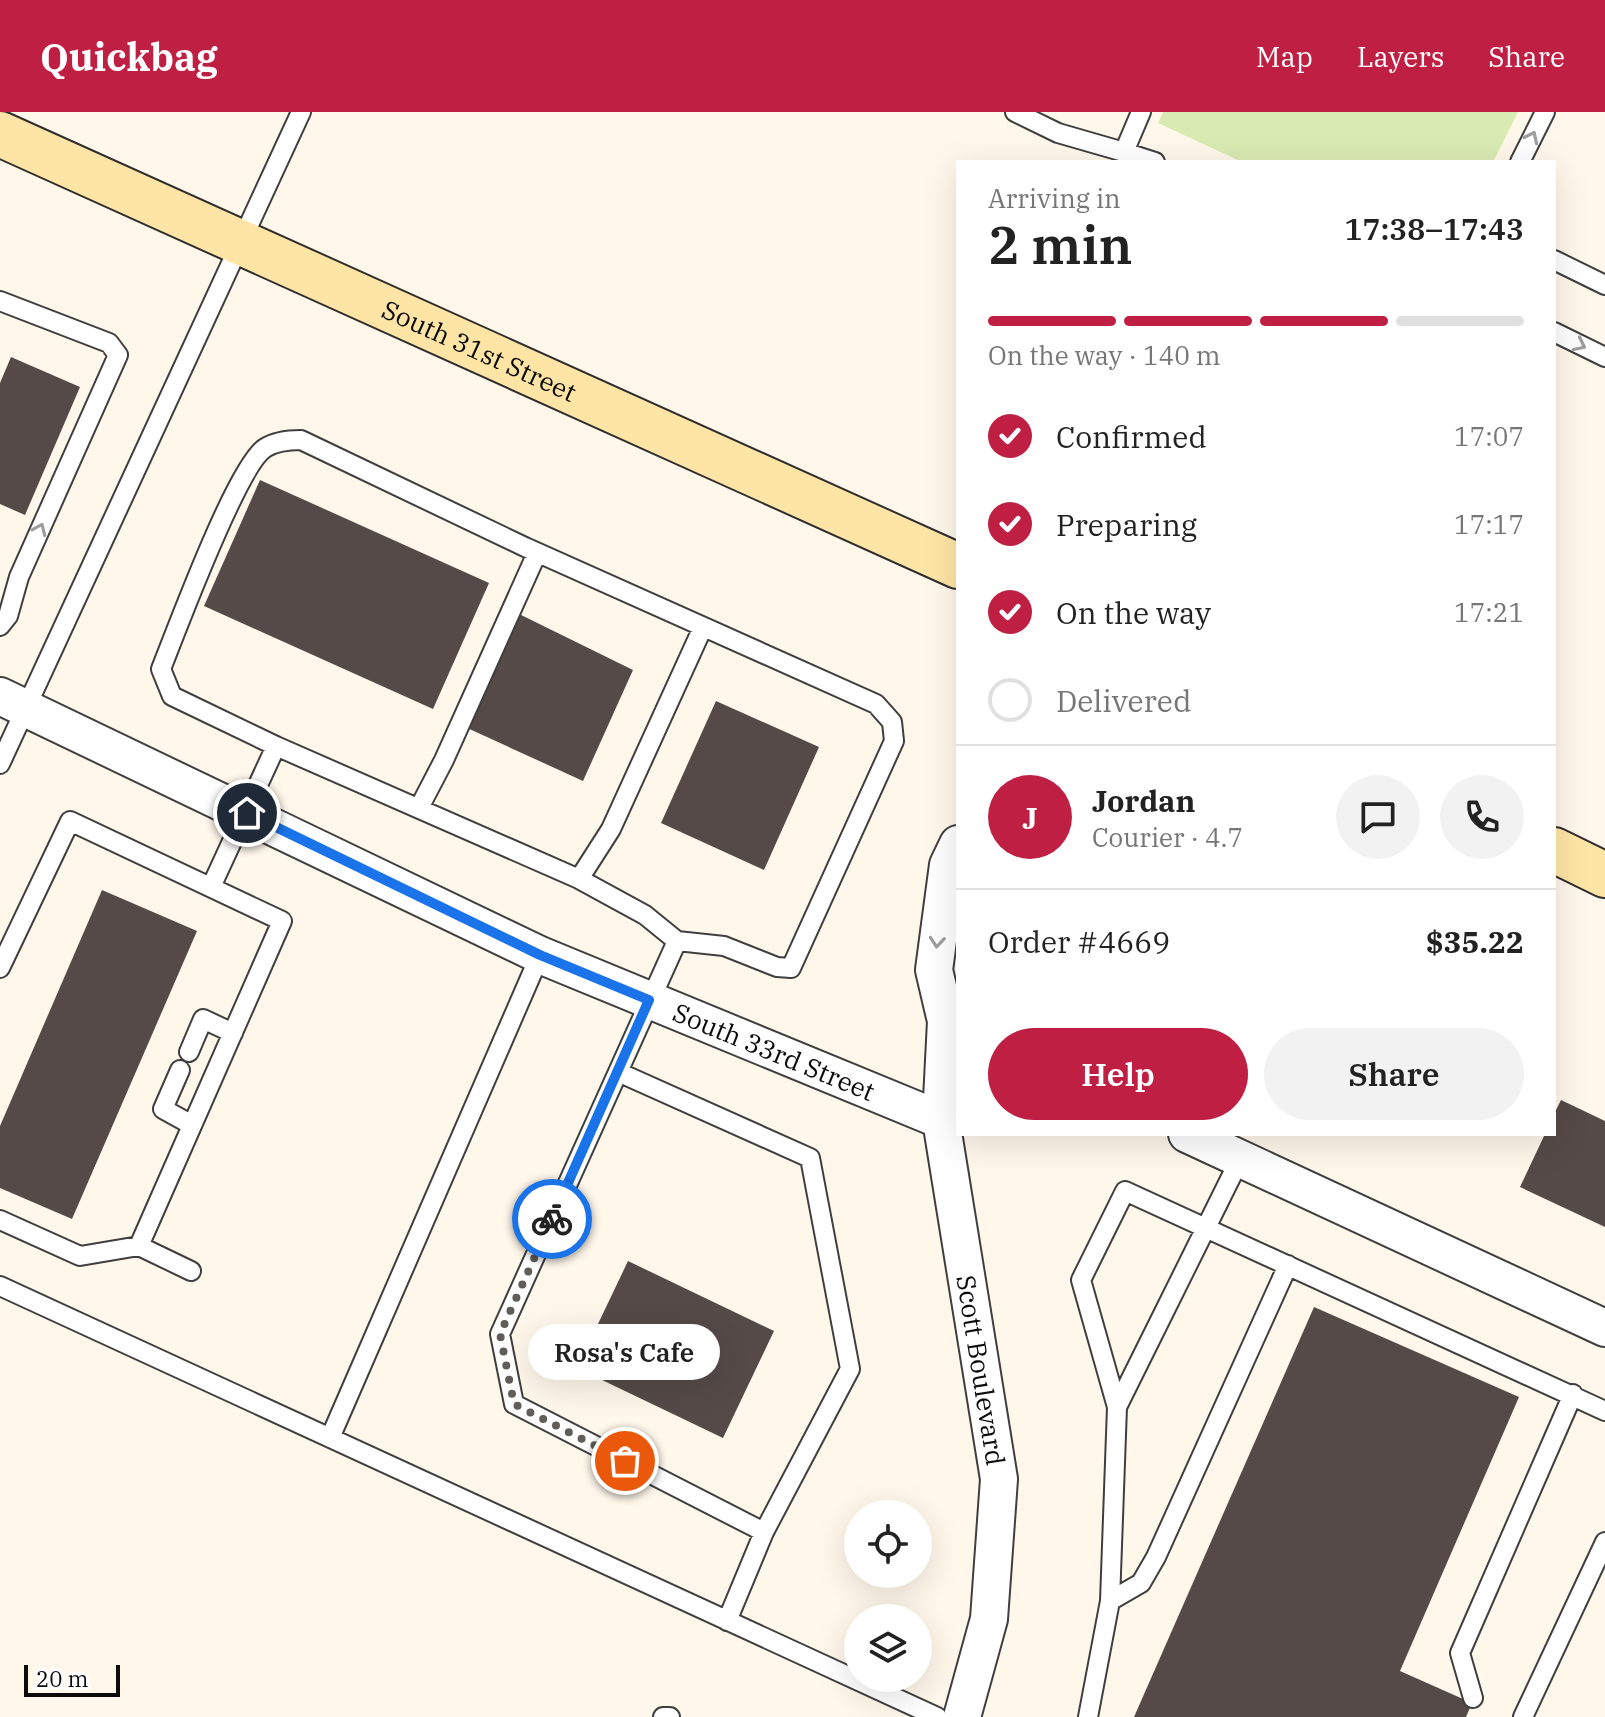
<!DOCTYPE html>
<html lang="en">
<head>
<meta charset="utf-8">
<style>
	:root { --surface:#fff; --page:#f2f2f2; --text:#222; --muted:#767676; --line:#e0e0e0; --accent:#c01f44 }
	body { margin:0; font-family:"IBM Plex Serif",serif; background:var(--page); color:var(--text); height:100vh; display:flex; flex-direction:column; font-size:30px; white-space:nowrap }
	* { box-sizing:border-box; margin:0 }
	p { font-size:26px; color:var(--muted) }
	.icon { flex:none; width:44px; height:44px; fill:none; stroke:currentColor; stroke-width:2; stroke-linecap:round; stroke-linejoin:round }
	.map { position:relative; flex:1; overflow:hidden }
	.panel { position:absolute; left:956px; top:48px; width:600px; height:976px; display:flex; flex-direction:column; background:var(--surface); border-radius:0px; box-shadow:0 8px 32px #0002 }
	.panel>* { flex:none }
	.controls { position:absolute; left:844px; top:1388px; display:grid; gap:16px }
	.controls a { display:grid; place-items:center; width:88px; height:88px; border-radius:50%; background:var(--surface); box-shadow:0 8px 32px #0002; font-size:40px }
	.scale { position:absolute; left:24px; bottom:20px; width:96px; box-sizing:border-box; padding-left:8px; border:4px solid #0c0c0c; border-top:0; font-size:22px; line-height:28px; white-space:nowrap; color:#0c0c0c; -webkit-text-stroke:6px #fff; paint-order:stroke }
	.pin { position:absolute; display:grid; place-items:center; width:68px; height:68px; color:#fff; margin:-34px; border:4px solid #fff; border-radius:50%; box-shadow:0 2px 8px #0007 }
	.courier { position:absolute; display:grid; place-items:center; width:80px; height:80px; margin:-40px; border:6px solid #1a73e8; border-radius:50%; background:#fff; color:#222; box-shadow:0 2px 10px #0007 }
	.bubble { position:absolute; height:56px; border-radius:28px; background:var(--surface); box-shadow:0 8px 32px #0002; font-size:26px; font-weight:600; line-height:56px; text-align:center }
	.headline em { font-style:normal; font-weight:600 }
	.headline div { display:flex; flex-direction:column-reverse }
	.headline { display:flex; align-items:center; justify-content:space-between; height:136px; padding:0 32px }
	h1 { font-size:52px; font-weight:600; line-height:60px }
	.bar { display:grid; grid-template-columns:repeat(4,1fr); gap:12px 8px; align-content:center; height:96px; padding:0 32px }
	.bar i { height:10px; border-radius:6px; background:var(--line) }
	.bar .active { background:var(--accent) }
	.bar p { grid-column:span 4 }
	.line { display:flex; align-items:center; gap:20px; padding:0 32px; border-top:2px solid var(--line) }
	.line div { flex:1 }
	.round { display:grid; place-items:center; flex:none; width:84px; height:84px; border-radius:42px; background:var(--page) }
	ol { padding:0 32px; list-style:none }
	li { display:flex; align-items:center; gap:24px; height:88px }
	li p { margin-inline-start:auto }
	li .icon { padding:8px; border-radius:50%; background:var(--accent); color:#fff; stroke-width:4 }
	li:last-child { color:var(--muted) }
	li i { width:44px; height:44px; border:4px solid var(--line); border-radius:50% }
	.primary-button { display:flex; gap:16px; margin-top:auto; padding:16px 32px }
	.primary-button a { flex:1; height:92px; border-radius:48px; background:var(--accent); color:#fff; font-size:32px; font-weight:600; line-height:92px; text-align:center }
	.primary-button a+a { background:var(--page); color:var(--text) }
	header { display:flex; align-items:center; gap:48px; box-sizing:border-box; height:112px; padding:0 40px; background:var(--accent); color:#fff }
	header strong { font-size:38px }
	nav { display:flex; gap:44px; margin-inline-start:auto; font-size:28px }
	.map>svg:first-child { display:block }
	.green { fill:#daeab3 }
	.building { fill:#554a48 }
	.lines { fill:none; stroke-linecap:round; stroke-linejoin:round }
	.service-casing { stroke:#3f3f3f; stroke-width:22 }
	.minor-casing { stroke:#3f3f3f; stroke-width:40 }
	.secondary-casing { stroke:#2e2e2e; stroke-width:48 }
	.service { stroke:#fff; stroke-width:18 }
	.minor { stroke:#fff; stroke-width:36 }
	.secondary { stroke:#ffe5a5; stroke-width:44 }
	.oneway { stroke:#9e9e9e }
	.done { stroke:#615e5a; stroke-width:8; stroke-dasharray:0 14.4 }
	.route { stroke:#1a73e8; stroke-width:10 }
	.labels { text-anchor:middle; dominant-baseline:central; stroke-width:8; stroke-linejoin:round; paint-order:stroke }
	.street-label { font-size:26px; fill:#0c0c0c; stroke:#fff }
</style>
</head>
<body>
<header>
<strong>Quickbag</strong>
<nav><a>Map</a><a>Layers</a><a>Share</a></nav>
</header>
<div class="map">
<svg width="1605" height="1605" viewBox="0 0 1605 1605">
	<rect width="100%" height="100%" fill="#fff7ea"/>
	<path class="green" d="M1163,0H1518L1493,50H1242L1158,11Z"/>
	<path class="building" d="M11,245L80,275L25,403L0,392V271Z
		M260,368L489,471L433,597L204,494Z
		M515,500L633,558L583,669L465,615Z
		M716,589L819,635L764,758L661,711Z
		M102,778L197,819L72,1107L0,1076V1014Z
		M1561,988L1605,1009V1115L1520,1075L1545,1022H1554V1002Z
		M628,1149L774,1219L723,1326L577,1256Z
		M1314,1195L1519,1285L1400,1559L1472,1591L1466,1605H1134Z"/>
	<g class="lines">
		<g class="service-casing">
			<path id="service" d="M1015,0L1058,21L1124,40
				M1141,0L1124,40L1155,50
				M1520,50L1545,0
				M1554,148L1605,173
				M0,189L109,231L118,243L19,465L8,504L0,514
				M1554,220L1605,245
				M276,634L579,767L645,803L677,829
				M0,652L301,0
				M419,696L444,648L537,441
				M579,767L611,717L703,515
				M211,775L276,634L172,584L161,557C177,517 237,354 265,336C276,329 289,328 301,328L525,435L876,592L892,610L894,629L791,856L777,855L724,834L677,829L500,1222L514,1292L764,1420L727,1509
				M0,856L70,709L282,809L139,1134L80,1144L0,1108
				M189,940L203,907L233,921
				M180,958L163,997L192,1013
				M618,960L810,1046L850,1257L764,1420
				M139,1134L191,1159
				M0,1174L937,1605
				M1117,1295L1240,1047
				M330,1326L540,843
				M1110,1489L1141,1471L1156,1445L1288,1153
				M1473,1586L1460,1541L1573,1282
				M663,1605H670
				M1088,1605L1110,1489L1117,1295L1081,1168L1125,1079L1605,1299
				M1523,1605L1605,1430"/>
		</g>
		<g class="minor-casing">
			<g id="minor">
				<path id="s1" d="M0,584L540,843L941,1008"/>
				<path id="s2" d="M958,732L948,753L934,858L946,909L941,1008L999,1367L989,1507L962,1605"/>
				<path d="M1187,1022L1605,1216"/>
			</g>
		</g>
		<g class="secondary-casing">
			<g id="secondary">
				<path id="s3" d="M0,22L958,454"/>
				<path d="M1554,738L1605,763"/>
			</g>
		</g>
		<use href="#service" class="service"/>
		<use href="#minor" class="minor"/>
		<use href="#secondary" class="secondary"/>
	</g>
	<defs><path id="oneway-chevron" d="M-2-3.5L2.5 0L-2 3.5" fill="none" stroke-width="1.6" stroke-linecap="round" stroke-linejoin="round" transform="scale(2)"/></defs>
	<g class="oneway">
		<use href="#oneway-chevron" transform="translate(1532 25) rotate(-64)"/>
		<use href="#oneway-chevron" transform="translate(1580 233) rotate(26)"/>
		<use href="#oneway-chevron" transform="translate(40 417) rotate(-66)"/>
		<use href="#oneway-chevron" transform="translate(937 830) rotate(95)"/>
	</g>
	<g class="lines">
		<path class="done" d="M552,1107L500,1222L514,1292L625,1349"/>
		<path class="route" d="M247,701L540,843L649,888L552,1107"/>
	</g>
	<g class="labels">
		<g class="street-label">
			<text stroke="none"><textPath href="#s3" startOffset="526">South 31st Street</textPath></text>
			<text stroke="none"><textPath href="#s1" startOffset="852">South 33rd Street</textPath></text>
			<text stroke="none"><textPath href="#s2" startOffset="534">Scott Boulevard</textPath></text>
		</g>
	</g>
</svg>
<div class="controls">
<a><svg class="icon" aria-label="locate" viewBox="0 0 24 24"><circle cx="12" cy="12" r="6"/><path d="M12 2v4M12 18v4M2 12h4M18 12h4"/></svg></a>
<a><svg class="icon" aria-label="layers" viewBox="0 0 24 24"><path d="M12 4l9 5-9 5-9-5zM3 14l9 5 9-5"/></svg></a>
</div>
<div class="scale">20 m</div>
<div class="pin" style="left:625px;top:1349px;background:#ea580c"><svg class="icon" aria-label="bag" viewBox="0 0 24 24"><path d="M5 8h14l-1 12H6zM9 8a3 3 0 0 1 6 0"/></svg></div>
<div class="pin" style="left:247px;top:701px;background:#1f2937"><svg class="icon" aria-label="home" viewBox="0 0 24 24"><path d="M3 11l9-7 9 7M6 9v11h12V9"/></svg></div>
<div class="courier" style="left:552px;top:1107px"><svg class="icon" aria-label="bike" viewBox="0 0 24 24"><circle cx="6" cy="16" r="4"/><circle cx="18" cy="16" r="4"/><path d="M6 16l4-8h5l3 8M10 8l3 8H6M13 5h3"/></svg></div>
<div class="bubble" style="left:528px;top:1212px;width:192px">Rosa's Cafe</div>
<section class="panel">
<div class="headline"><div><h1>2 min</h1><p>Arriving in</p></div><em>17:38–17:43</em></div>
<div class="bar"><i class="active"></i><i class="active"></i><i class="active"></i><i></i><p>On the way · 140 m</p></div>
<ol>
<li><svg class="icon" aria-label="check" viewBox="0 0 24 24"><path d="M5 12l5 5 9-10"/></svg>Confirmed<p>17:07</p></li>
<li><svg class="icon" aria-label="check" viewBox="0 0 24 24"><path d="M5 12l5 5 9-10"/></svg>Preparing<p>17:17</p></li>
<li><svg class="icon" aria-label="check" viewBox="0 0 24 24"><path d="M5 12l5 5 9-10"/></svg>On the way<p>17:21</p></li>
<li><i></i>Delivered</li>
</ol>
<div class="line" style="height:144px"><b class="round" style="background:var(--accent);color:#fff">J</b><div><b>Jordan</b><p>Courier · 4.7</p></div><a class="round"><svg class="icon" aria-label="chat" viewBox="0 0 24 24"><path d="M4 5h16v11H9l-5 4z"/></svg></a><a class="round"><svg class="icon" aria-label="phone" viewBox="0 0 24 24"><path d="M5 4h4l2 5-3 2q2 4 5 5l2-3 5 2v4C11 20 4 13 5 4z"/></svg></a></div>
<div class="line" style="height:104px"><div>Order #4669</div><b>$35.22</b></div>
<div class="primary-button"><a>Help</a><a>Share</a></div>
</section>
</div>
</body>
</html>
